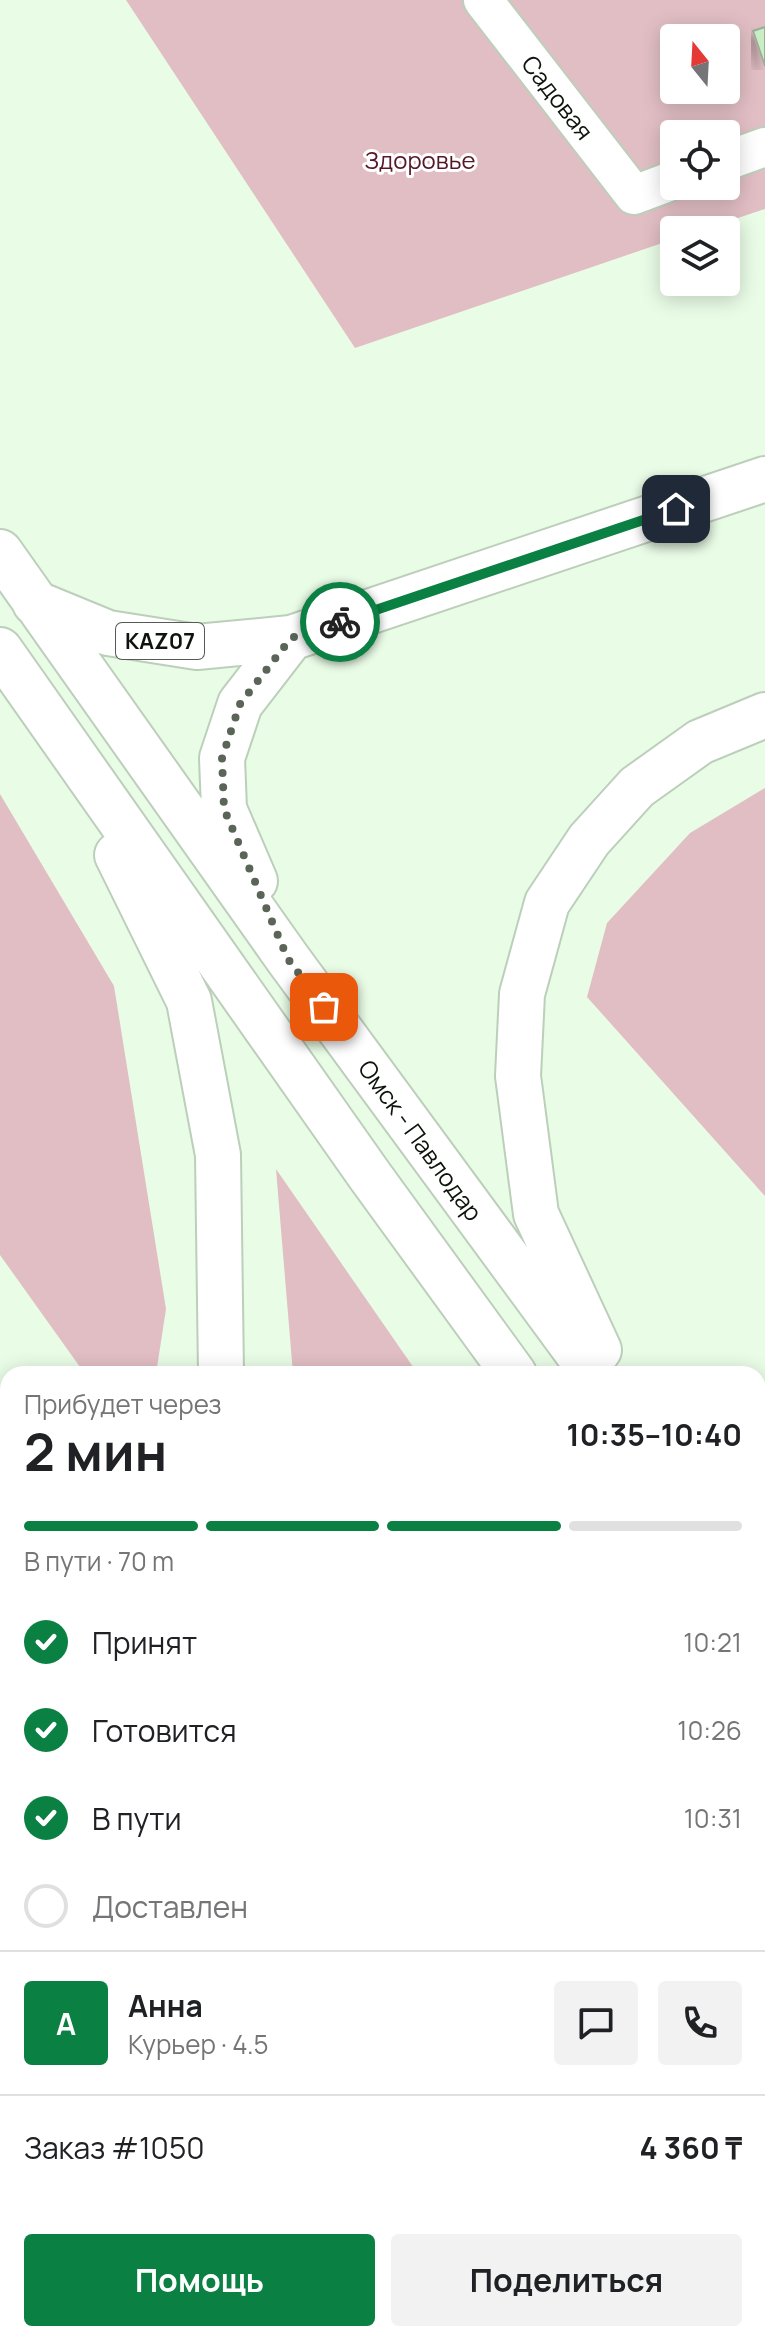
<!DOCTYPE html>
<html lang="ru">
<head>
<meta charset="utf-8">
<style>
	:root { --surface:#fff; --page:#f2f2f2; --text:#202124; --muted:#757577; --line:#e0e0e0; --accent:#0b8043 }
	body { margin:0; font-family:Manrope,sans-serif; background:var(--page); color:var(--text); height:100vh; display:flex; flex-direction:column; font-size:30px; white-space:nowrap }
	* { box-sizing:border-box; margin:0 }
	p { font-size:26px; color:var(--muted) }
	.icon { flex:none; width:44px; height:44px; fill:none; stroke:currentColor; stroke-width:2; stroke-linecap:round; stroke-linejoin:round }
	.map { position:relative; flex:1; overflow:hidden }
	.panel { position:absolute; left:0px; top:1366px; width:766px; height:976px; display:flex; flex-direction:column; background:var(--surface); border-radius:24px 24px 0 0; box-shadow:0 4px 20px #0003 }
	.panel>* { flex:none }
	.needle { width:52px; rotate:342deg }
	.controls { position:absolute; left:660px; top:24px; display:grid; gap:16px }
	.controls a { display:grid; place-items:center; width:80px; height:80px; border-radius:8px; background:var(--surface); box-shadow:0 4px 20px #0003; font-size:40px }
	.pin { position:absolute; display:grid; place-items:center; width:68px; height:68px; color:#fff; margin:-34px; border-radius:16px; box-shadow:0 4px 12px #0006 }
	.courier { position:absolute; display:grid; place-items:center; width:80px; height:80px; margin:-40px; border:6px solid #0b8043; border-radius:50%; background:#fff; color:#222; box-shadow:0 2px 10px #0007 }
	.headline em { font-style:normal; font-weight:700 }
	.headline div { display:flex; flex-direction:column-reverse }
	.headline { display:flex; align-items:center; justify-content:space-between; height:136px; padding:0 24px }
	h1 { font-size:52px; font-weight:700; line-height:60px }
	.bar { display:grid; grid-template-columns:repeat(4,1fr); gap:12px 8px; align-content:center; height:96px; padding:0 24px }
	.bar i { height:10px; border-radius:6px; background:var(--line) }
	.bar .active { background:var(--accent) }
	.bar p { grid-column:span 4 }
	.line { display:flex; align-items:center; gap:20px; padding:0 24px; border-top:2px solid var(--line) }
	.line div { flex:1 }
	.round { display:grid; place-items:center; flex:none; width:84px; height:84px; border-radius:8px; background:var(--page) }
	ol { padding:0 24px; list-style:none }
	li { display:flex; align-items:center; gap:24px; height:88px }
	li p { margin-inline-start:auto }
	li .icon { padding:8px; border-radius:50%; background:var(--accent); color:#fff; stroke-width:4 }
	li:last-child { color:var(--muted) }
	li i { width:44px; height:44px; border:4px solid var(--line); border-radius:50% }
	.button { display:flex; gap:16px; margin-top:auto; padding:16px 24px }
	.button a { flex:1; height:92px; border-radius:8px; background:var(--accent); color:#fff; font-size:32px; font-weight:700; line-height:92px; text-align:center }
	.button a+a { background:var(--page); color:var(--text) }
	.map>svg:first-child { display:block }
	.built { fill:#d9f1d6 }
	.green { fill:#e1bec4; fill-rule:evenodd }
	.building { fill:#c9edc5; stroke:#9cae9a; stroke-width:2; filter:url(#shadow) }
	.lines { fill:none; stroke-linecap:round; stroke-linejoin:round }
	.minor-casing { stroke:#bccfba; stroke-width:42 }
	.highway-casing { stroke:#bccfba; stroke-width:48 }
	.minor { stroke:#fff; stroke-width:38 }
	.highway { stroke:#fff; stroke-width:44 }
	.done { stroke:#5a6558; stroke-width:8; stroke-dasharray:0 14.4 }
	.route { stroke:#0b8043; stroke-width:10 }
	.labels { text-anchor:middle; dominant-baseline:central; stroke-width:6; stroke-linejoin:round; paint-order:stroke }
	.shield { fill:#fff; stroke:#565a55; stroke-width:2 }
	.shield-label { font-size:22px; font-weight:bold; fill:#0d140c }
	.street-label { font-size:24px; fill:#0d140c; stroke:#fff }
	.park-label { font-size:24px; fill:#561728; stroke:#fff }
</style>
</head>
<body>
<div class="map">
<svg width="765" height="2342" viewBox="0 0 765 2342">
	<defs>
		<filter id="shadow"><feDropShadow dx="-7" dy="7" stdDeviation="4" flood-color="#0004"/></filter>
	</defs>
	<rect width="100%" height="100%" fill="#e9fce6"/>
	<path class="built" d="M0,2279L8,2285V2334H74L84,2342H0Z"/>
	<path class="green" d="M126,0H765V209L702,230H674V239L355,348ZM674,38H726V90H674ZM674,134H726V186H674Z
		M765,788V1196L587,997L607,923L690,833Z
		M0,794L114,986L166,1309L156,1374H85L0,1255Z
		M276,1169L418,1374H293Z
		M321,2334H510L504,2342H323Z"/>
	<path class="building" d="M765,27V66L753,31Z"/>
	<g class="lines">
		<g class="minor-casing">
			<path id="minor" d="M483,0L634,195L674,180
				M726,161L765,147"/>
		</g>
		<g class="highway-casing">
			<path id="highway" d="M0,552L288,959L593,1374
				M35,603L108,633L197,647L291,638L765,479
				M0,650L370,1176L514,1374
				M117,855L189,1001L218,1155L221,1374
				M255,881L224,809L222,758L240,704L291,638
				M599,1350L536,1214L518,1076L522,994L547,903L589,840L637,787L700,742L765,715
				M758,1578L765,1586
				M758,1687L765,1696
				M758,1764L765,1768
				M758,2065L765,2055
				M758,2186L765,2177
				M758,2249L765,2228
				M300,2334L302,2342
				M754,2334V2342
				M558,2342L564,2334
				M642,2342L648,2334"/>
		</g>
		<use href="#minor" class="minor"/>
		<use href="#highway" class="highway"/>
	</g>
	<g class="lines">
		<path class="done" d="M324,1007L288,959L224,809L222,758L240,704L291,638L340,622"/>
		<path class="route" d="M340,622L676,509"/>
	</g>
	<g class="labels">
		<rect class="shield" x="116" y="623" width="88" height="36" rx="6"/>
		<g class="shield-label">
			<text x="160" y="641">KAZ07</text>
		</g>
		<g class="street-label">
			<text transform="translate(558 97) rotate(52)">Садовая</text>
			<text transform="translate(421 1140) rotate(54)">Омск - Павлодар</text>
		</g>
		<g class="park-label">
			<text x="420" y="159">Здоровье</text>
		</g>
	</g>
</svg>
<div class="controls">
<a><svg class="needle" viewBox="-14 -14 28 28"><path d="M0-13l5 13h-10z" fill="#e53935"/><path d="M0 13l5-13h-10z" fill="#757577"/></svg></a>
<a><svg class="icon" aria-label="locate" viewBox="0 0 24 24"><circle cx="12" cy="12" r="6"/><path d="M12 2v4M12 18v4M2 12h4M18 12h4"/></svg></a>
<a><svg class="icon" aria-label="layers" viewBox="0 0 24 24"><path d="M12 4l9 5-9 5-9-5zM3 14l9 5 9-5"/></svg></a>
</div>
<div class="pin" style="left:324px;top:1007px;background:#ea580c"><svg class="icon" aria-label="bag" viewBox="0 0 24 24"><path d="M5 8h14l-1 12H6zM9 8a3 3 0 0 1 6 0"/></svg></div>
<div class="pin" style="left:676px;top:509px;background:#1f2937"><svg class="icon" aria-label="home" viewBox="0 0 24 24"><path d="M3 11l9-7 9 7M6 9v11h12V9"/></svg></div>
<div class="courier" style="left:340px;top:622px"><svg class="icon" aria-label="bike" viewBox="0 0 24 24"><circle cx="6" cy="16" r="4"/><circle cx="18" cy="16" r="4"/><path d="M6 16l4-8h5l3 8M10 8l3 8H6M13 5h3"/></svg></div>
<section class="panel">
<div class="headline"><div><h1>2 мин</h1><p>Прибудет через</p></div><em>10:35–10:40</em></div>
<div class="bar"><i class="active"></i><i class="active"></i><i class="active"></i><i></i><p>В пути · 70 m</p></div>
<ol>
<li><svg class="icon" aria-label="check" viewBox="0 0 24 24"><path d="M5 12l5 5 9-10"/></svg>Принят<p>10:21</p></li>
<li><svg class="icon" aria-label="check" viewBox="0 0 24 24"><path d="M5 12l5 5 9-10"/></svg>Готовится<p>10:26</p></li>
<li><svg class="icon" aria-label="check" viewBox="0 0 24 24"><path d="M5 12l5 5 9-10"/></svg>В пути<p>10:31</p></li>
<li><i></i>Доставлен</li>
</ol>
<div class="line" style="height:144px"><b class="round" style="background:var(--accent);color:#fff">А</b><div><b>Анна</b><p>Курьер · 4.5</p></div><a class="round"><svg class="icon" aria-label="chat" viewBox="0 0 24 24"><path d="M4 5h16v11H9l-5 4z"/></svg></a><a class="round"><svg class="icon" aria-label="phone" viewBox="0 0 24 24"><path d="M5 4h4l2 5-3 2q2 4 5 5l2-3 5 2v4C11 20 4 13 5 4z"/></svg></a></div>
<div class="line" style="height:104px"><div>Заказ #1050</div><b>4 360 ₸</b></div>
<div class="button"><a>Помощь</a><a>Поделиться</a></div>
</section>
</div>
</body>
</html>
